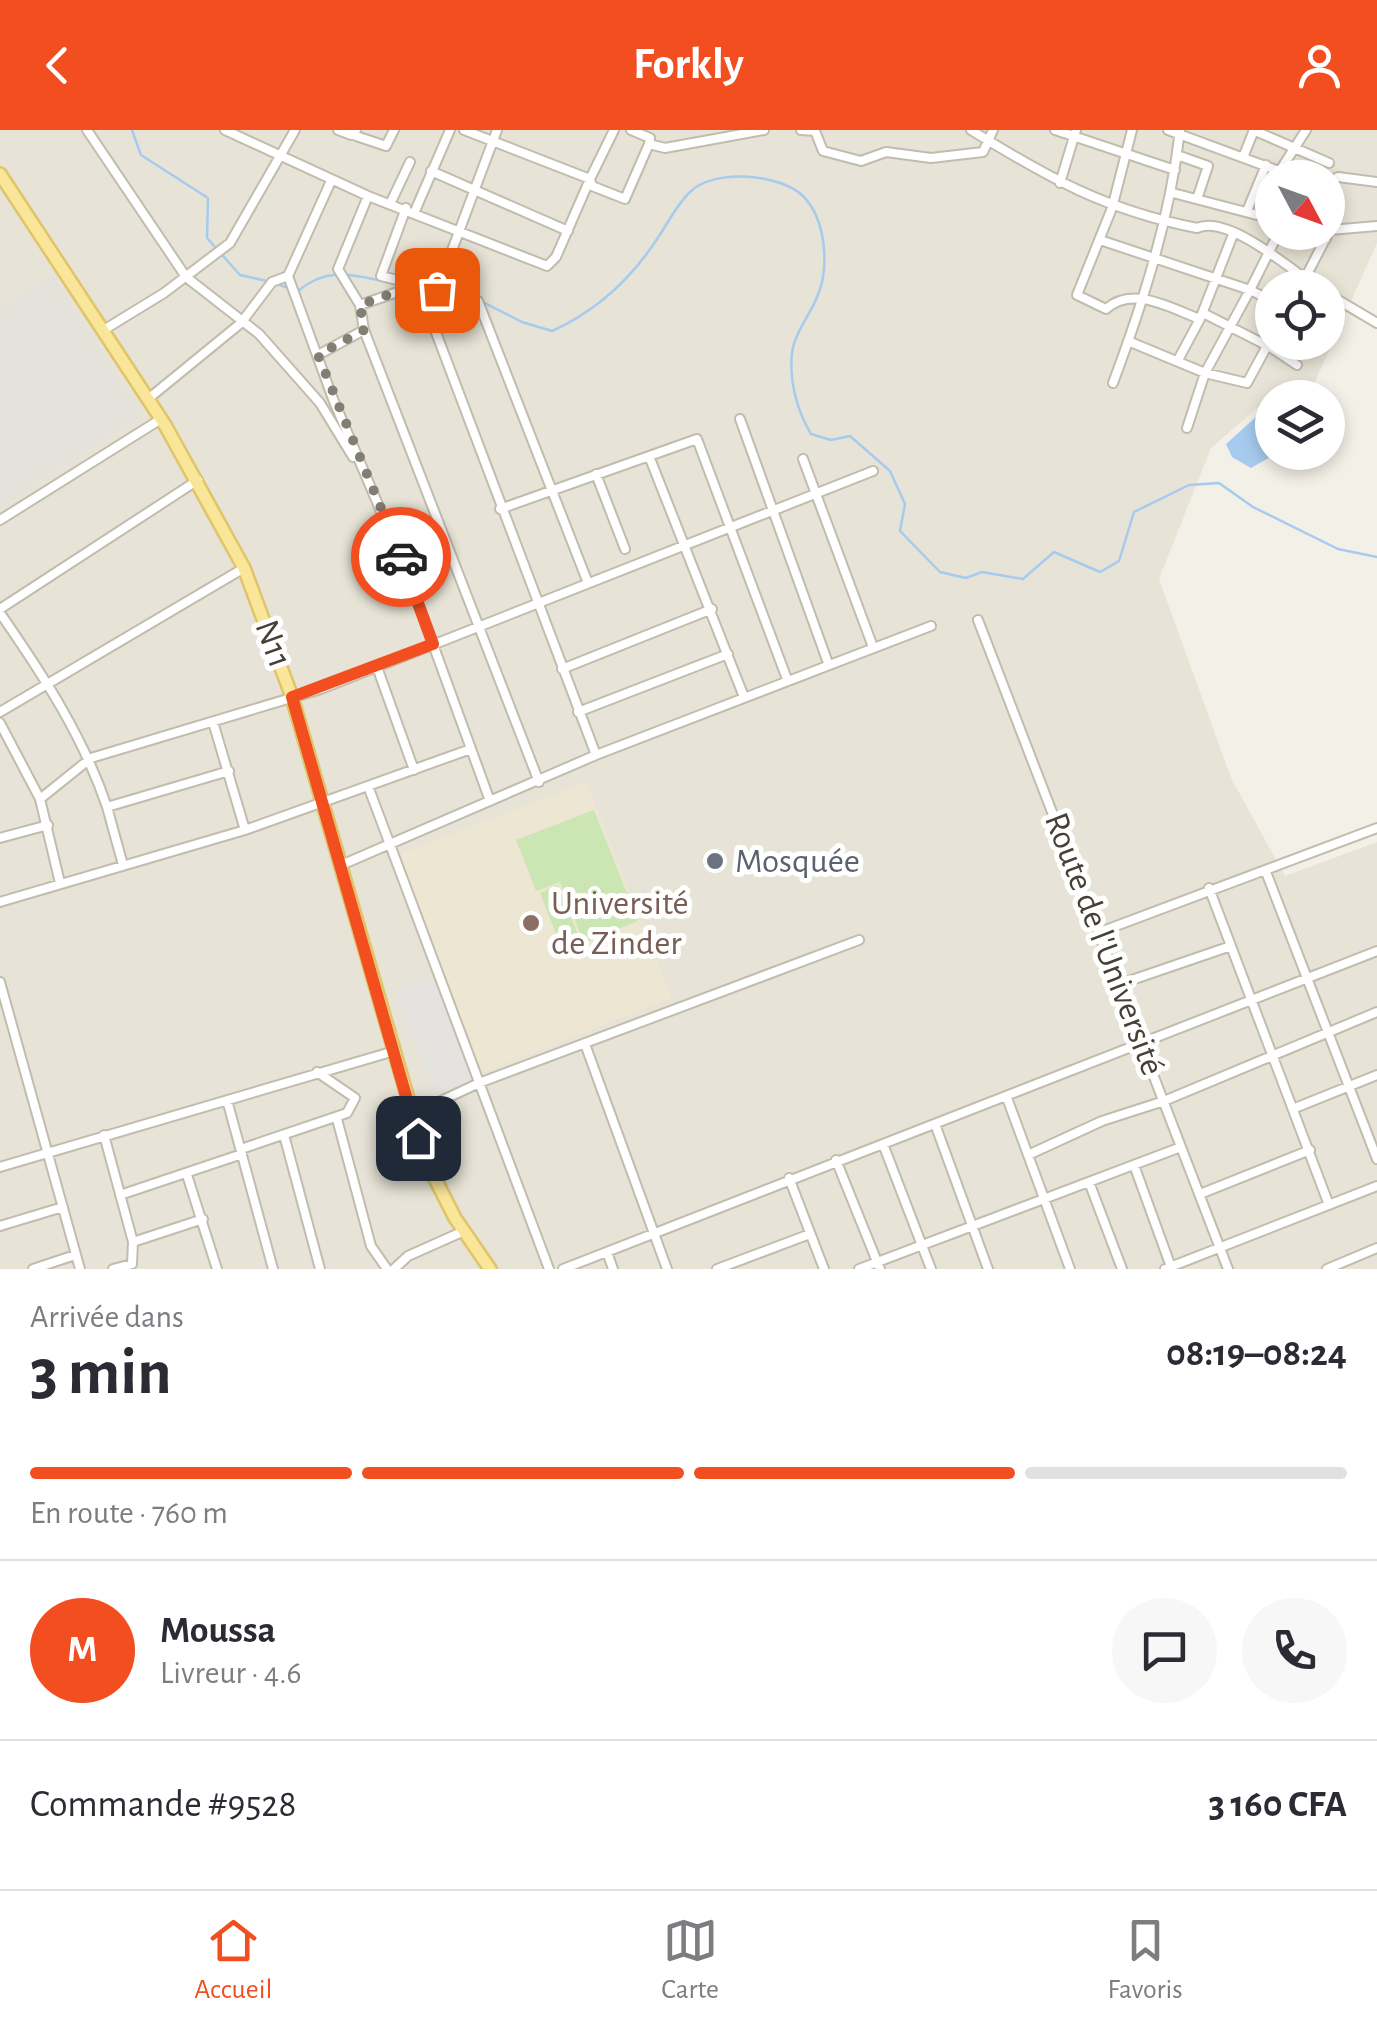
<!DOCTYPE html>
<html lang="fr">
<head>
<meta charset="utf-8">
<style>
	:root { --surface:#fff; --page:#f7f7f7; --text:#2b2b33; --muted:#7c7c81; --line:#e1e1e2; --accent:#f24e20 }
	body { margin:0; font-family:"Alegreya Sans",sans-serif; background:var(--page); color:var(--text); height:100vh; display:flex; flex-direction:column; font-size:38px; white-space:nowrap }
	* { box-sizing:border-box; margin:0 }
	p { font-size:32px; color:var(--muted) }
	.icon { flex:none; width:55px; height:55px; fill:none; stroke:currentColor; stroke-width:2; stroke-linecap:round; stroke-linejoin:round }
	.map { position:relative; height:1139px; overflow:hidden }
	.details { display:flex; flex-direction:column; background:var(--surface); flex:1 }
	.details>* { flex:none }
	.needle { width:65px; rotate:131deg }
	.buttons { position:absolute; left:1255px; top:30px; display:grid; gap:20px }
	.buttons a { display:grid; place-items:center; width:90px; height:90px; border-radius:50%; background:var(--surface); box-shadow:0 5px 15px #0003; font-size:50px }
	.pin { position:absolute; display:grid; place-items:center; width:85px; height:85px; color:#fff; margin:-42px; border-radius:20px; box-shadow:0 5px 15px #0006 }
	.courier { position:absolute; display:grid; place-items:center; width:100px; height:100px; margin:-50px; border:8px solid #f24e20; border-radius:50%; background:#fff; color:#222; box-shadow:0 2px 12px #0007 }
	.overview em { font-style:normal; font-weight:700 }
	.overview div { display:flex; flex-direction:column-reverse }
	.overview { display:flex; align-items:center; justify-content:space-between; height:170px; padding:0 30px }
	h1 { font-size:65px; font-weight:700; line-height:75px }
	.bar { display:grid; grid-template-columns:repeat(4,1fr); gap:15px 10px; align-content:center; height:120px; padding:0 30px }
	.bar i { height:12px; border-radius:8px; background:var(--line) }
	.bar .current { background:var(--accent) }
	.bar p { grid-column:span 4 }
	.line { display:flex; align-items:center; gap:25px; padding:0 30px; border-top:2px solid var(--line) }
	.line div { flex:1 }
	.round { display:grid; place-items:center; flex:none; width:105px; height:105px; border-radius:52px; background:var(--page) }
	header { display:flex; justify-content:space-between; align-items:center; height:130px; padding:0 30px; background:var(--accent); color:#fff; font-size:45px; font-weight:700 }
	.tab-bar { display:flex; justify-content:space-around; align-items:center; height:140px; border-top:2px solid var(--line); background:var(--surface); font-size:28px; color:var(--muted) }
	.tab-bar a { display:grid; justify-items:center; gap:5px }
	.tab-bar .current { color:var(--accent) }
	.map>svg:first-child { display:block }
	.residential { fill:#e7e3d6; fill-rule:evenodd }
	.industrial { fill:#e5e2dc }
	.education { fill:#ece6d2 }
	.green { fill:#cbe6b2 }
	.parking { fill:#e4e3df }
	.water { fill:#a6cbee }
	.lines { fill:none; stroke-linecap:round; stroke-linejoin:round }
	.stream { stroke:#a6cbee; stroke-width:2.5 }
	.minor-casing { stroke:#c1bcad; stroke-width:12 }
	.primary-casing { stroke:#dfc469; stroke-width:16 }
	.minor { stroke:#fff; stroke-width:8 }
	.primary { stroke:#fae699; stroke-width:11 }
	.done { stroke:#837e74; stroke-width:10; stroke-dasharray:0 18 }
	.route { stroke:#f24e20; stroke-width:12 }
	.worship-dot { fill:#6b7280; stroke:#fff; stroke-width:4 }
	.education-dot { fill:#8d6e63; stroke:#fff; stroke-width:4 }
	.labels { text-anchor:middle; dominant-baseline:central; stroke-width:10; stroke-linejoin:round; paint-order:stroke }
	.street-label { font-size:35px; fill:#464136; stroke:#fff }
	.worship-label { font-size:35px; fill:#5b616d; stroke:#fff; text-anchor:start }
	.education-label { font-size:35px; fill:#785e54; stroke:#fff; text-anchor:start }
</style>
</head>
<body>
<header><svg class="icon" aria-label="back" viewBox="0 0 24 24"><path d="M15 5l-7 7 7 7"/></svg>Forkly<svg class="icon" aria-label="person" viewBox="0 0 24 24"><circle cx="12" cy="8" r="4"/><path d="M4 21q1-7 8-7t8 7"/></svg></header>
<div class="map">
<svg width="1377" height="1139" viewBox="0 0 1377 1139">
	<rect width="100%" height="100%" fill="#f3f0e7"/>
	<path class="residential" d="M0,0H1377V113L1314,254L1270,267L1211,318L1159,449L1231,648L1285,746L1377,712V1139H0ZM1272,48H1328V102H1272ZM1272,158H1328V212H1272Z"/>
	<path class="industrial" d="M51,145L142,285L0,377V179Z"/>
	<path class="education" d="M586,652L672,868L480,944L470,908L413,778L411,753L397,725Z"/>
	<path class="green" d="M594,680L638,791L584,813L560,752L536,761L516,710Z
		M558,755L581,812L562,819L540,763Z"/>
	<path class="parking" d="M426,848L438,852L475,949L436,966L395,860Z"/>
	<path class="water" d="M1268,276L1272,278V322L1277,323L1251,338L1232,327L1226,314Z"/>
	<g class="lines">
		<path class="stream" d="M132,0L141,25L208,68L207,108L240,145L267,151
			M274,153L291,159
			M298,161C327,136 352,145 388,152
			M465,163L522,192L552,201C594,182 629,151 655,112C666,97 676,75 690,62C714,38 781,44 803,66C826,89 830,138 817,167C810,185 794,204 792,223C789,250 797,281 811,304L831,310L850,306L890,341L905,374L900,401L940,442L966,448L982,442L1023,449L1054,422L1100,442L1119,431L1134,382L1189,355L1219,353L1253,377L1338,419L1377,427"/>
		<g class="minor-casing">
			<path id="minor" d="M87,0L186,147L259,204L320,273L353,327
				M225,0L368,66L547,136L556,127L590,49L592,56L625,69L649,14L665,18L764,0
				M338,0L351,5L356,0
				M464,0L590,49L614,0
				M631,0L650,8L649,14
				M801,0L815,1L823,21L861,31L886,22L931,28L983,22L993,0
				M971,0C1049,48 1105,80 1197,98C1228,84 1292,140 1318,158
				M1055,0L1175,40
				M1132,0L1112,78L1077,165L1106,179C1133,155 1170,178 1200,189
				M1168,0L1298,48
				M1253,0L1329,33
				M356,6L386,16L394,0
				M1177,25L1208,36L1198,66
				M1244,25L1254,0
				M1281,39L1306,0
				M431,41L568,101
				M1328,52L1338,47L1377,52
				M1060,53L1076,0
				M1173,63L1272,89
				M368,66L338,139L360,175L364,200L539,652
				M391,72L410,32
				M406,78L381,146L418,155L427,163H455L478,171L588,453
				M415,81L450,0
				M1247,81L1266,35
				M1309,102L1326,109
				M1100,110L1250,160L1279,102
				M288,146L333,269L406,440L490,671
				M1300,158L1330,100L1377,96
				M436,163L497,0
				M1328,164L1377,193
				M360,175L418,155L596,625
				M1203,183L1270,217L1272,211
				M102,201L164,163L230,113L295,0
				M1128,211L1205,243L1247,253L1267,216
				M1270,217L1297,235
				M318,225L364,200
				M1178,230L1200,189L1234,102
				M1113,253C1144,170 1170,88 1180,0
				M148,269L241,193L272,152L288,146L331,51
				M740,289L828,533
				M1187,298L1205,243L1250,160L1272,171
				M649,326L744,567
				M803,329L873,517
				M596,344L625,419
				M500,379L697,309L787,549
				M0,390L161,289
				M0,479L198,350
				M0,483C43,545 83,606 107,677L229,641
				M978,490L1228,1139
				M377,537L414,640
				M562,539L712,479
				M0,582L244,438
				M578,582L728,524
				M213,592L245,700
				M0,593L40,669
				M368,656L549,1139
				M107,677L123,735
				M0,708L48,695
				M339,736L596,625L931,496
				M1266,742L1377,1029
				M60,753L40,669L91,628L321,559L873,341
				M1209,758L1329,1075
				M0,772L245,700L468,620
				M1100,802L1377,698
				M0,852L80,1139
				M1120,854L1228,817
				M585,914L667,1139
				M1007,968L1070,1139
				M227,970L273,1139
				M1295,978L1377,945
				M411,985L479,953L859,810
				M337,989L371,1116L387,1139
				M935,994L988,1139
				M104,1005L133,1112
				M284,1005L320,1139
				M883,1014L931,1139
				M241,1019L347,983L355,968L317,942
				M1028,1025L1102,991L1164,971L1377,882
				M836,1030L880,1139
				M1134,1035L1171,1137
				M0,1037L391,922
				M187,1045L217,1139
				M789,1048L824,1139
				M1089,1052L1122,1139
				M1200,1064L1310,1020
				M120,1065L242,1024
				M0,1096L63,1077
				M607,1122L613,1139
				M33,1139L75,1125
				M113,1139L132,1134L133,1112L203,1089
				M394,1139L408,1126L464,1101
				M563,1139L1377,821
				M717,1139L810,1104
				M859,1139L1181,1017
				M1165,1139L1377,1056
				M1327,1139L1377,1118"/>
		</g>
		<g class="primary-casing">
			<path id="primary" d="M0,44L165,295L244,438L292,567L426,1031L455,1088L490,1139"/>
		</g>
		<use href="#minor" class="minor"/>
		<use href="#primary" class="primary"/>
	</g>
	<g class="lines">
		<path class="done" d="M401,427L318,225L364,200L360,175L418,154L427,163L437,160"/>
		<path class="route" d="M401,427L433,514L292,567L418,1008"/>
	</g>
	<circle class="worship-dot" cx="715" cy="731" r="10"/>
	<circle class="education-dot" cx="531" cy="793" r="10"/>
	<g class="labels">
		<g class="street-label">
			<text transform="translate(273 514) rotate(70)">N11</text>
			<text transform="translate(1104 814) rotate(69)">Route de l'Université</text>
		</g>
		<g class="worship-label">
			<text x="735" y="731">Mosquée</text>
		</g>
		<g class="education-label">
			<text x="551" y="773">Université<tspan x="551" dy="40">de Zinder</tspan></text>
		</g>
	</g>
</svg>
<div class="buttons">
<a><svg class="needle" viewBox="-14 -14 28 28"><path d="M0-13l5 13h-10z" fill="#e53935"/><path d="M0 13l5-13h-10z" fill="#7c7c81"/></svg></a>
<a><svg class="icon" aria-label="locate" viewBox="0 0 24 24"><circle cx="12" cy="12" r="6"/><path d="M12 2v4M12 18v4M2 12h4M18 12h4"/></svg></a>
<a><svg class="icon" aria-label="layers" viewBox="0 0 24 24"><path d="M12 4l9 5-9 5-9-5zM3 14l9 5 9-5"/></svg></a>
</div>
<div class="pin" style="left:437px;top:160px;background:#ea580c"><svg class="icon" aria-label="bag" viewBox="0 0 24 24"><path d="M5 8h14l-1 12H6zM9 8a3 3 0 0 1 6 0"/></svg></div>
<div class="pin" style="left:418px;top:1008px;background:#1f2937"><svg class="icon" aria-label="home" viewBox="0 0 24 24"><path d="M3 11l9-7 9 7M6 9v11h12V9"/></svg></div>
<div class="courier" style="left:401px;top:427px"><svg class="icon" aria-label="car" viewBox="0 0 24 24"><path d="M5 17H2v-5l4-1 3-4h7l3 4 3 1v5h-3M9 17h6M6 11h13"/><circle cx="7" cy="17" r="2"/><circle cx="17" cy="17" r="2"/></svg></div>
</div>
<section class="details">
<div class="overview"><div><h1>3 min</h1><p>Arrivée dans</p></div><em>08:19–08:24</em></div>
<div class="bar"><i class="current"></i><i class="current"></i><i class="current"></i><i></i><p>En route · 760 m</p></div>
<div class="line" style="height:180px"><b class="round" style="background:var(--accent);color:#fff">M</b><div><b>Moussa</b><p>Livreur · 4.6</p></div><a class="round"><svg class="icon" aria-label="chat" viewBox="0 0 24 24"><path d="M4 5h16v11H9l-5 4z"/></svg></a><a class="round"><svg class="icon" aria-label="phone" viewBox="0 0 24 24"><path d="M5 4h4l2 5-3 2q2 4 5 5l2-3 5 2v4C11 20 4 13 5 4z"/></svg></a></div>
<div class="line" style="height:130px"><div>Commande #9528</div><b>3 160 CFA</b></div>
</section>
<nav class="tab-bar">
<a class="current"><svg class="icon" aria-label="home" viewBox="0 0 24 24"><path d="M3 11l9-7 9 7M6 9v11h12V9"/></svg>Accueil</a>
<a><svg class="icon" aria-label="map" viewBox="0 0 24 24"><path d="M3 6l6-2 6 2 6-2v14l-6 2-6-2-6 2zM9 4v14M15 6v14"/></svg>Carte</a>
<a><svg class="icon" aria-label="saved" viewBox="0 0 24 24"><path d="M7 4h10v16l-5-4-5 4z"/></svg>Favoris</a>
</nav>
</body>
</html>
